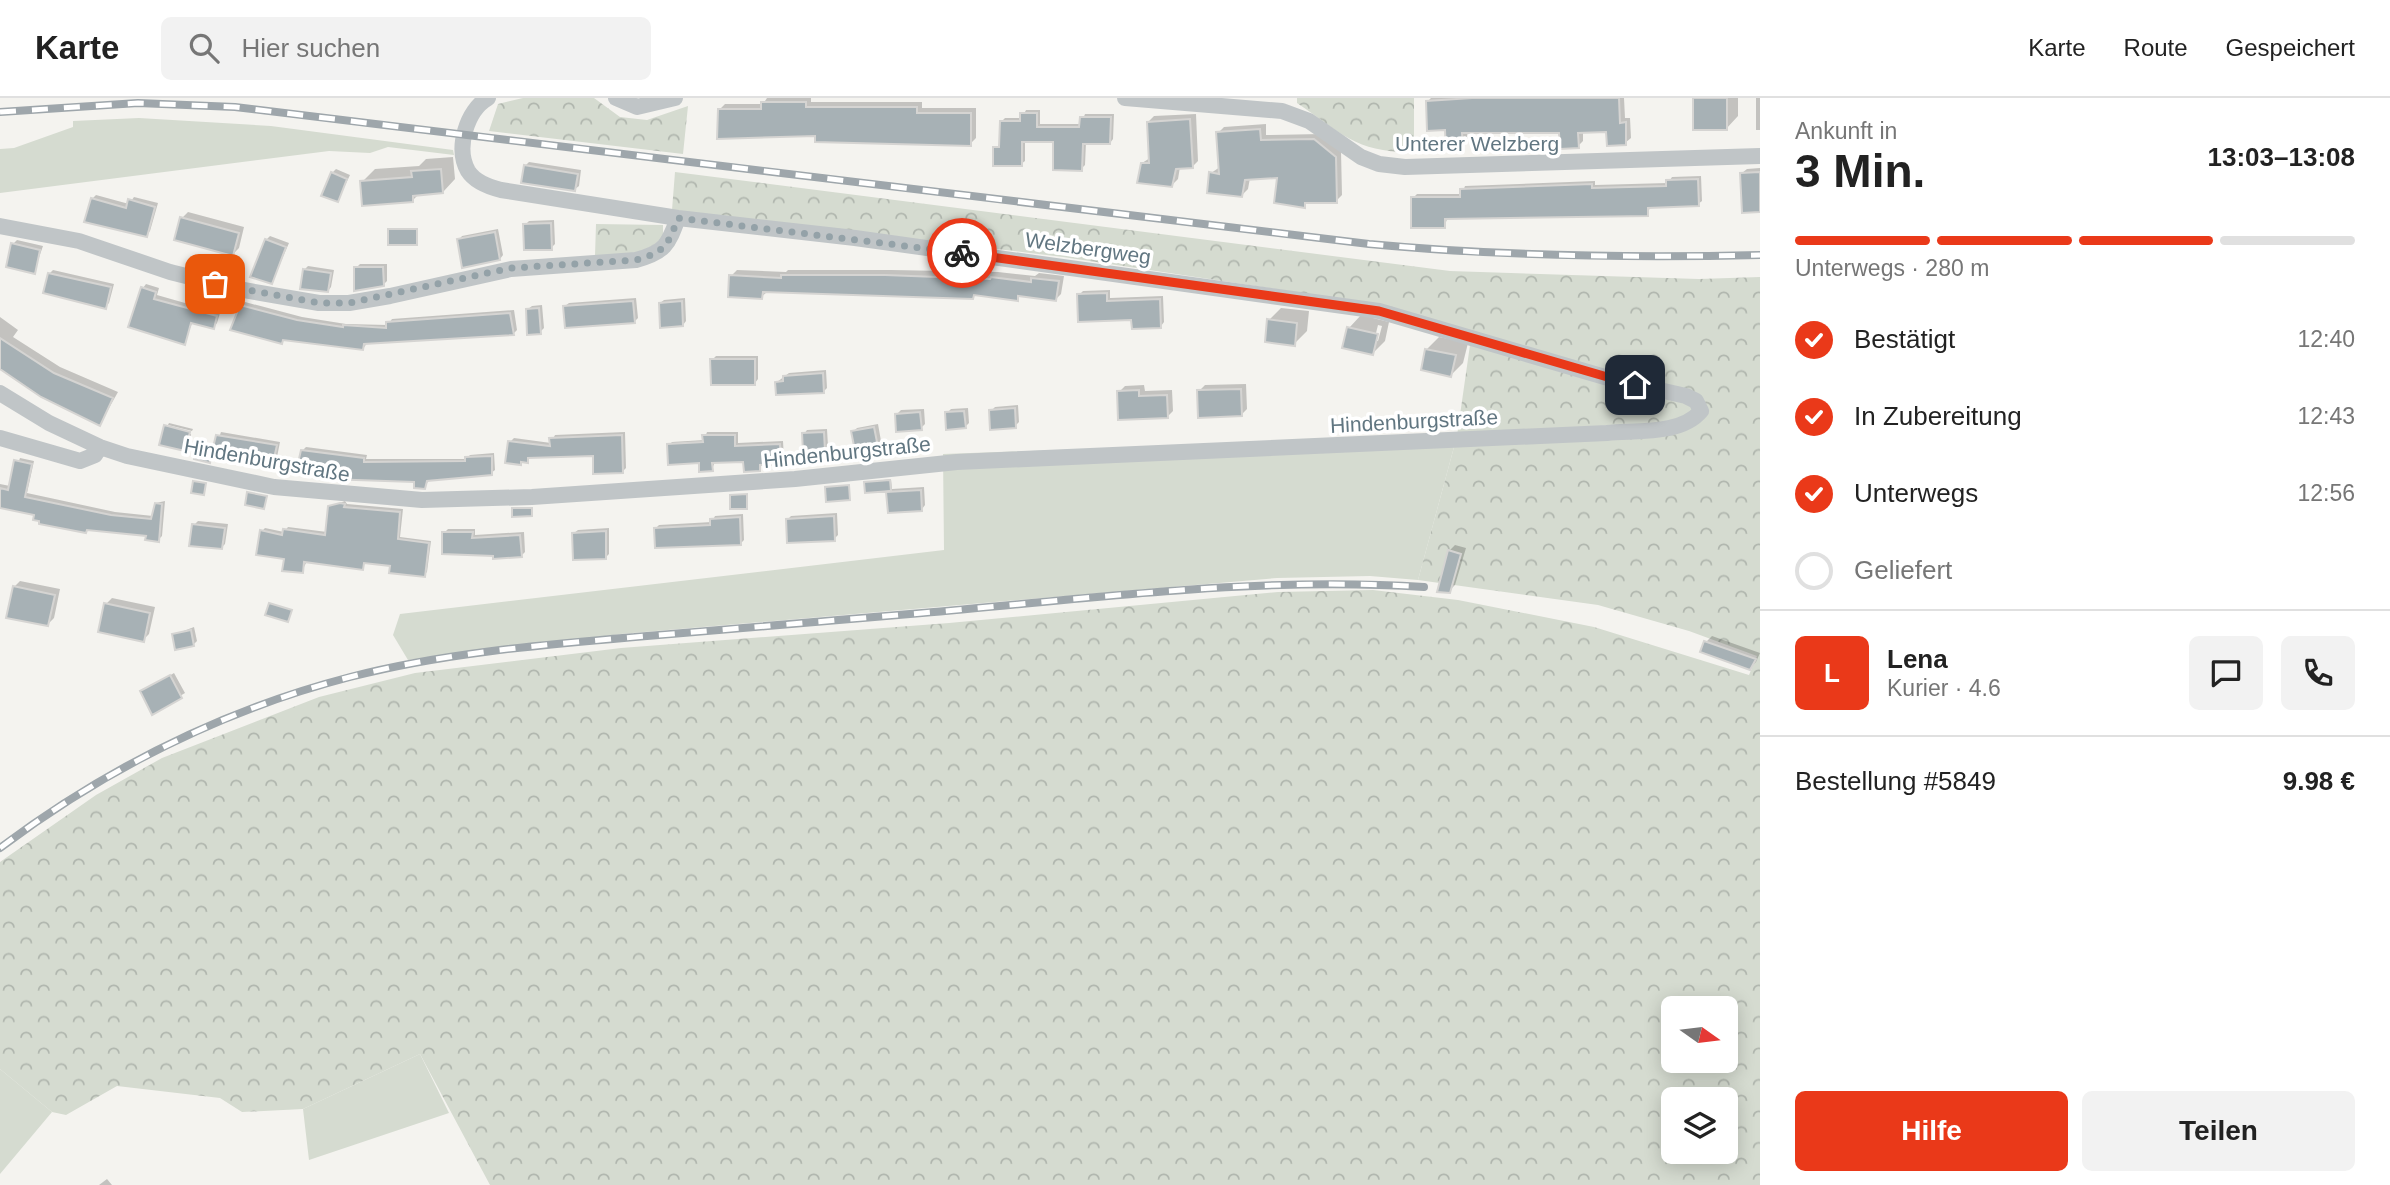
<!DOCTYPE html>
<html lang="de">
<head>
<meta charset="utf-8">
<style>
	:root { --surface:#fff; --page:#f2f2f2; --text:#222; --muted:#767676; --line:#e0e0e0; --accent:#ea3919 }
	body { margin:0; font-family:Arial,sans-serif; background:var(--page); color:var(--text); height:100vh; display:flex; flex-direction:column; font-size:26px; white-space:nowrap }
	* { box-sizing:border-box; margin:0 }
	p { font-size:23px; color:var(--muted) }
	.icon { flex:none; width:38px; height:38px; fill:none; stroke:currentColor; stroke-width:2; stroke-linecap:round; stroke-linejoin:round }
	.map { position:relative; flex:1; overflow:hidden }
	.details { display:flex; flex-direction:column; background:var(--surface); width:630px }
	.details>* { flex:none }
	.needle { width:46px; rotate:104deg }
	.fabs { position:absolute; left:1661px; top:898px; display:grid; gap:14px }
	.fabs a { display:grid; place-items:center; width:77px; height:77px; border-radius:10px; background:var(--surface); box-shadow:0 4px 18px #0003; font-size:35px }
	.pin { position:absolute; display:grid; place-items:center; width:60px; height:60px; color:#fff; margin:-30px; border-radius:14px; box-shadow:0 4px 10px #0006 }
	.courier { position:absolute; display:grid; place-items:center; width:70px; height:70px; margin:-35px; border:5px solid #ea3919; border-radius:50%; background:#fff; color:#222; box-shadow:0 2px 9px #0007 }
	.head em { font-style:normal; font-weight:600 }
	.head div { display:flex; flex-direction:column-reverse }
	.head { display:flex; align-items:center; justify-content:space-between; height:119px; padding:0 35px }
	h1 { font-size:46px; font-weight:600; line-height:52px }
	.bar { display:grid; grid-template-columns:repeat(4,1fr); gap:10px 7px; align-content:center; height:84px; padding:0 35px }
	.bar i { height:9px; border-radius:5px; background:var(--line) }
	.bar .selected { background:var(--accent) }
	.bar p { grid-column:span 4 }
	.line { display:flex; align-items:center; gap:18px; padding:0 35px; border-top:2px solid var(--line) }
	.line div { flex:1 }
	.round { display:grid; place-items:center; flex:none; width:74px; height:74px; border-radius:10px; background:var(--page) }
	ol { padding:0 35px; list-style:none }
	li { display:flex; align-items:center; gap:21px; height:77px }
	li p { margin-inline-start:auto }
	li .icon { padding:7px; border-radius:50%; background:var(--accent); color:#fff; stroke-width:4 }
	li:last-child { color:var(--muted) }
	li i { width:38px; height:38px; border:4px solid var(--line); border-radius:50% }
	.cta { display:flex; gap:14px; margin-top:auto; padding:14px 35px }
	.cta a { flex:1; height:80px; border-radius:10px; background:var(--accent); color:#fff; font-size:28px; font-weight:600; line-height:80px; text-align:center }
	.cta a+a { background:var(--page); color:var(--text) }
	header { display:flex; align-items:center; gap:42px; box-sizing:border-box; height:98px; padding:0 35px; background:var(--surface); border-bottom:2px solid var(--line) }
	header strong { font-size:33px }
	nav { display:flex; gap:38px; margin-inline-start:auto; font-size:24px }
	.search { width:490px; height:63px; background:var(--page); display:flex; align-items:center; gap:18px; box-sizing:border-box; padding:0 24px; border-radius:10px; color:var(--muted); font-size:26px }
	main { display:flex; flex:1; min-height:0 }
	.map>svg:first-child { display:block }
	.grass { fill:#d5dbd0 }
	.forest { fill:url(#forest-crowns); fill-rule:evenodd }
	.shadow { fill:#0003; fill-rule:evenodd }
	.building { fill:#a7b1b5; stroke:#d5d4d2; stroke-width:2 }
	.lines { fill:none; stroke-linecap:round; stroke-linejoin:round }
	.minor { stroke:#c0c5c7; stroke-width:16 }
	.rail-casing { stroke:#9ea6ab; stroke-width:8 }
	.rail { stroke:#fff; stroke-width:5; stroke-dasharray:16; stroke-linecap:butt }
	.done { stroke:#94a2a8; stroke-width:7; stroke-dasharray:0 12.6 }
	.route { stroke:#ea3919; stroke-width:9 }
	.labels { text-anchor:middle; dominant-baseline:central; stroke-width:7; stroke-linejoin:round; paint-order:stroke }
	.street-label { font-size:21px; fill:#617681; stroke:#fff }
</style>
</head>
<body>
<header>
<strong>Karte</strong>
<div class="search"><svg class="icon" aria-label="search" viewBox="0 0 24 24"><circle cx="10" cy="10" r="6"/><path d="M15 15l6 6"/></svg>Hier suchen</div>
<nav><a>Karte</a><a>Route</a><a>Gespeichert</a></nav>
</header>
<main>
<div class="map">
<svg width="1760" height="1087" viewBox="0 0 1760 1087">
	<defs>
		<pattern id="forest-crowns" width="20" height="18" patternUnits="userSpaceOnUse" patternTransform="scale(1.75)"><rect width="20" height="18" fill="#d5dbd0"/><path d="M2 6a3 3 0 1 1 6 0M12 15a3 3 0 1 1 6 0" fill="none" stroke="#b0b6ae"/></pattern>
	</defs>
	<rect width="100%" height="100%" fill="#f4f3ef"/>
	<path class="grass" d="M139,20L271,28L453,52L454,57L388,49L370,55L329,53L0,95V51L14,50L73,29V23Z
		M1457,338L1418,482L1370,478L1277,480L621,536L408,562L393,537L400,516L944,452L943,356Z
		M420,956L449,1015L309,1062L303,1011Z
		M0,971L52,1014L0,1076Z"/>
	<path class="forest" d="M523,0H594L620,19L647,22L688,8L683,56L489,33L498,6Z
		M1297,0H1414V54C1356,55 1343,36 1297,5Z
		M675,74L1450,173L1699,181L1760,179V1087H490L420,956L303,1011L242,1014L220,1000L117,988L66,1017L52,1014L0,971V764L96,697L162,660L319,599L415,575L621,550L949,525L1278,494L1373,492L1458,502L1594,529L1749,577L1757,558L1689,533L1598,507L1418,482L1457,338L1470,247L1381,207L1063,159L672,112ZM1673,910H1726V962H1673ZM1673,1001H1726V1054H1673Z
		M596,126L663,127V139C642,159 623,158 595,158Z"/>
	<path class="shadow" d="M767,0H811V4H922V10H976V40L970,46L816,36L720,11L725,6H763Z
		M1431,0H1624L1625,20H1630L1631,40L1625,45L1608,33H1583V43L1578,48L1561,33H1467L1468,44L1462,49L1427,4Z
		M1695,0H1738V18L1726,31Z
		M1756,0H1760V32H1756Z
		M1026,12H1040V26H1081L1085,16H1114L1113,41L1110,45L1086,44L1085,67L1081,71L1055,42H1025V63L1021,66L995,50L1001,46V24L1005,20H1022Z
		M1196,16L1198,63L1192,69H1180L1178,81L1172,87L1142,65L1150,60L1148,24L1154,18Z
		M1266,26V37L1321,36L1341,53L1342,97L1336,103H1309L1304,108L1279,78L1250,80L1248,91L1242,97L1211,75L1220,69L1218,35L1224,29Z
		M453,59L455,81L443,94L420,95L412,103L362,84L375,71L419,68L426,61Z
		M529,64L581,72L579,88L575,91L525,68Z
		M1760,70V112L1743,113L1742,75L1747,71Z
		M336,71L350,77L338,102L332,75Z
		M1701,78L1702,103L1698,106L1651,108L1647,116L1448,119L1444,129L1413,100L1417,96H1462L1465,88L1595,83V87L1668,85L1672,79Z
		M96,97L129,106L134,99L158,105L150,133L146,137L92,101Z
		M188,114L244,129L239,150L233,156L182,120Z
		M554,122L555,146L551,150L525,127L529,123Z
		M498,131L503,157L500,161L459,142L462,138Z
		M270,138L289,145L272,184L266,142Z
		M17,142L43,148L34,174L13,146Z
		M360,166H387V183L383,187L356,170Z
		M308,168L334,172L331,189L328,193L304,172Z
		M53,172L114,186L109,205L105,209L49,176Z
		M737,172L786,174L788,172H892L998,174L1035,178L1039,175L1064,178L1061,196L1056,201L1021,197L1017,201L976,195L973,199L767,194L761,199L731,178Z
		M146,186L159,190L157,197L220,215L217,225L214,229L193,223L184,245L143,190Z
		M1110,192V200L1163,198L1164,224L1161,228L1133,220L1079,197L1083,193Z
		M636,200L638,220L634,224L565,208L569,205Z
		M685,200L686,223L683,227L660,205L664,202Z
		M245,204L302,219L346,226L388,227L392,221L514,212L517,232L514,235L367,245L363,251L285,241L282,244L241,208Z
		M542,207L544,230L540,234L528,211L532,208Z
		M1281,210L1309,213L1307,233L1294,246L1269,222Z
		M1361,217L1389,224L1385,243L1373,255L1349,230ZM1378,227L1382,228L1378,243H1374Z
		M0,219L18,232L13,239L60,269L118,294L100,326L0,267Z
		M1439,239L1468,245L1463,265L1451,277L1427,251Z
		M716,258H758V281L755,285L712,262Z
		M826,272L827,290L823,294L777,284L789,275Z
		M1246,286L1247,311L1241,317L1199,293L1205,287Z
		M1144,287L1145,293L1172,292L1173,313L1167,319L1119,294L1125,288Z
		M1018,307L1019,324L1015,328L991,313L995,309Z
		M968,310L969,325L965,329L947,315L951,311Z
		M924,311L925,326L921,330L897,316L901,312Z
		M169,325L193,331L192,333L168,327Z
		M878,326L881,343L877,347L853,334L857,330Z
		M166,330L191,336L189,347L185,351Z
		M827,331L828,348L824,351L804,336L807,332Z
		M221,334L280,344L276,364L272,367L212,357L209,363L199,349L215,351Z
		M625,334L626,370L622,374L594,356L531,358L520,365L510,344L514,340L551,345L555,337Z
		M707,334H738V345L783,343L784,361L780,364L763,365L759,371L745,362L715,363L712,372L669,347L672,344L704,342Z
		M306,349L367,357L366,361H466L470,357L494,355L495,372L491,375L429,382L424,390L416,383L302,353Z
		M20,360L34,363L27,395L115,414L153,418L156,405L165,403L162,438L158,442L148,437L0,409V386L10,388Z
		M891,381L892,391L924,389L925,407L922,411L888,395L891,391L866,393L867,384Z
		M345,403L347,406L403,411L400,439L431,443L427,474L424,477L392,466L366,463L362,470L307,463L302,473L262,433L265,430L284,434L288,429L327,434L329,409Z
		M837,415L838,437L834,441L788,421L791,418Z
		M743,416L744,442L741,445L655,431L659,427L712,424L715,418Z
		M198,423L228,426L225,446L221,450L194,427Z
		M609,430V456L605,460L574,435L578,432Z
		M448,431H475V437L524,434L525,454L521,458L495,456L444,435Z
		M1455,447L1466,450L1455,487L1449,493V453Z
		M20,483L60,491L54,520L48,526L14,489Z
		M112,500L155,509L149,536L143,542L106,506Z
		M194,529L197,543L193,547L173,537Z
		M1712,538L1760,555L1756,564L1750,570L1706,544Z
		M174,575L185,595L153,614L142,594Z
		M107,1081L112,1087H99Z"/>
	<path class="building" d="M1472,0H1619L1620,25L1626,24V47L1607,48L1606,34L1578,35L1579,50L1560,51L1559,35H1462L1463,51L1446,53L1445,32L1427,33L1426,3Z
		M1693,0H1727V32H1693Z
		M761,4H806V9H917V15H971V48L815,44V38L717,41L718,11H761Z
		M1020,15H1037V29H1079L1080,19H1111L1110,46H1083L1082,73L1053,72V44H1022V68H993V49H999L1000,23H1020Z
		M1190,21L1193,70L1176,71L1172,89L1137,85L1141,65H1149L1147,24Z
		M1260,31L1261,42L1314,41L1336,59L1337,105H1305V110L1274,105L1277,80L1245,82L1242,99L1207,95L1209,74L1219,76L1216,34Z
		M524,67L578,76L575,93L521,85Z
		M441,71L443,95L413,98V104L362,108L360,83L412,79L411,73Z
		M331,74L347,81L338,104L321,98Z
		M1760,74V114L1742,115L1740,75Z
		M1698,81L1699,108L1648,110V118L1445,121V130H1411V99H1460V91L1592,86V90L1666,88V82Z
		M91,100L126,110L128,101L155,109L147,139L84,124Z
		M180,119L239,135L233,158L174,142Z
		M551,125L552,152H524L523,126Z
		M388,131H417V147H388Z
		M495,134L500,162L462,170L457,141Z
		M265,141L286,149L272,186L250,179Z
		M11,145L40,152L35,176L6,169Z
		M354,169H383L384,188L354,193Z
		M303,171L331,175L328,194L300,191Z
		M48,175L111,189L106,211L43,195Z
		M729,177L781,180V177H885L990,181L991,179L1031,184V180L1059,183L1056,203L1018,198V203L974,197L973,201L763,194L762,201L728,199Z
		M141,189L156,194L154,201L217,218L214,231L191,225L185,247L128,229Z
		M1107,195V203L1160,201L1161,230L1132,231L1131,222L1078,224L1077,196Z
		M633,203L635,225L565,230L563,208Z
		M682,203L683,228L660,230L659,205Z
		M240,207L297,222L343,229V227L386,230V224L510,215L514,237L364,246L363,252L283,242L282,246L230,232Z
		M539,210L541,236L527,237L526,211Z
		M1267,221L1297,225L1295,248L1265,244Z
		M1347,229L1378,236L1373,257L1342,250Z
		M0,240L54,275L113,300L100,328L41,299L0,271Z
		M1425,251L1456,257L1451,279L1421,272Z
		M710,261H755V287H711Z
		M823,275L824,295L776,297L775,284L783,283V278Z
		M1241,291L1242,318L1198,320L1197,292Z
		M1139,292V298L1167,297L1168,320L1118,322L1117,293Z
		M1015,310L1016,330L990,332L989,312Z
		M964,313L966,330L946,332L945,314Z
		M920,314L922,332L896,334L895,316Z
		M164,327L190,334L185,353L159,347Z
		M874,329L878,349L855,353L851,333Z
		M824,334L825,353L803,354L802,335Z
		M216,337L277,347L272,369L211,358Z
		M622,337L623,375L593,376V358L528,360V365L521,364V367L505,365L508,343L550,348L549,340Z
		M702,337H735V348L780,346L781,366L760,367V373L744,374L743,364L712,365L713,373L699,374V365L668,367L667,346L703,344Z
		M197,348L212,351L210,365L194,361Z
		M301,352L364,360V364L465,363V359L492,358V377L427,383L425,391L414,390V384L327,381L296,374Z
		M14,362L32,366L25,399L111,417L151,421L155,405L162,406L159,444L145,442L146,438L87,432L86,435L39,426V423L33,422L34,417L0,410V390L8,392Z
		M890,382L891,393L865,395L864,384Z
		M193,383L206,385L204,397L191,395Z
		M849,387L850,402L826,404L825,389Z
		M921,392L922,413L888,415L886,394Z
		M247,394L267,398L264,411L245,407Z
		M747,396V411H730V397Z
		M340,405L345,406L344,409L400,414L398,441L429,445L425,479L389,475L390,468L364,465L363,472L304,464L303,475L282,473L284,461L256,457L260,432L282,437L283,431L325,437L328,408Z
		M512,410H532V418L512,419Z
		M834,418L835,443L787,445L786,421Z
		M740,419L741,447L655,450L654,430L710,427V421Z
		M192,426L225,430L222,451L189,448Z
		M606,433V461L573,462L572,435Z
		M442,434H473L472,440L520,437L522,459L493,461V458L442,456Z
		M1448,452L1461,456L1450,495L1437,494Z
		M13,488L55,497L48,528L6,520Z
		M104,505L150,515L144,544L98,534Z
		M269,505L292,512L288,524L265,517Z
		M191,532L194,548L175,552L172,536Z
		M1704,543L1756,561L1750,572L1700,554Z
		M170,577L182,600L152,617L140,593Z"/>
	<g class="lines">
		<path class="minor" d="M616,0L637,9L675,0
			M1125,0L1282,13L1309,23L1361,59L1379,66L1405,69L1760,58
			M0,128L79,143L170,174L238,191L319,205H349L390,198L511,171L636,162C665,154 668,147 678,120
			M0,295L49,325L100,349L127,358L274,389L422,402L532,399L795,381L957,364L1607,335C1637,332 1681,337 1701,313L1696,303L1686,298L1615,282L1379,213L855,140L678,120L501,92C489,89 475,84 468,73C455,50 467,12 488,0
			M0,340L80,363L95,357L100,349"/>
		<g class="rail-casing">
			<path id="rail" d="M0,14L138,5L235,9L1369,146C1499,158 1629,160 1760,157
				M0,750C104,672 223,612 350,579C443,555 540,547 635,539C731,531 827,523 922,515C1089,501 1257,478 1424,489"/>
		</g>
		<use href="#rail" class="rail"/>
	</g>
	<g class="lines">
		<path class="done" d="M215,186L320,205H349L511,170L636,162C665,154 668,147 678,120L962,155"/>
		<path class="route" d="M962,155L1379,213L1635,287"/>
	</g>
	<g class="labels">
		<g class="street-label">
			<text x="1477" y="45">Unterer Welzberg</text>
			<text transform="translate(1088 150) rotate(8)">Welzbergweg</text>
			<text transform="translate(1414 323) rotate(-3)">Hindenburgstraße</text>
			<text transform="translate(847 354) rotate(-6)">Hindenburgstraße</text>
			<text transform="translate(267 362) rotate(10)">Hindenburgstraße</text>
		</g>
	</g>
</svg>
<div class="fabs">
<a><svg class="needle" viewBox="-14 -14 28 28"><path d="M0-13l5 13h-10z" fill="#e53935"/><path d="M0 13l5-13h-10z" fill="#767676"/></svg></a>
<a><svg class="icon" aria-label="layers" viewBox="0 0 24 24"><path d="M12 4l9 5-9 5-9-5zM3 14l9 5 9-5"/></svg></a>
</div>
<div class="pin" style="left:215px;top:186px;background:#ea580c"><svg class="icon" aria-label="bag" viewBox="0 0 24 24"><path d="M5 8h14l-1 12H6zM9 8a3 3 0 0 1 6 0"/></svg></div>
<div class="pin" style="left:1635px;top:287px;background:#1f2937"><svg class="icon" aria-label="home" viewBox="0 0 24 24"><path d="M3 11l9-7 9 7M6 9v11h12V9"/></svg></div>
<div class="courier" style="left:962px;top:155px"><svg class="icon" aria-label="bike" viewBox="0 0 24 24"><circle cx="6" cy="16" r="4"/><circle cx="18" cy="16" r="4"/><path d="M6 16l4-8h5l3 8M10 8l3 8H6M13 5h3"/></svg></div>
</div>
<section class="details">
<div class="head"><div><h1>3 Min.</h1><p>Ankunft in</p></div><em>13:03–13:08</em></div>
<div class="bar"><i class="selected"></i><i class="selected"></i><i class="selected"></i><i></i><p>Unterwegs · 280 m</p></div>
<ol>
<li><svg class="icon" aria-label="check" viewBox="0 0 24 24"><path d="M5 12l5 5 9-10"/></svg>Bestätigt<p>12:40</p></li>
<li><svg class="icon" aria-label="check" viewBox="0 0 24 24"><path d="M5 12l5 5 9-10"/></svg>In Zubereitung<p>12:43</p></li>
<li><svg class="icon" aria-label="check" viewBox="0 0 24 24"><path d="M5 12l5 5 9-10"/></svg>Unterwegs<p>12:56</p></li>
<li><i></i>Geliefert</li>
</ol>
<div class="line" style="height:126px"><b class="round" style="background:var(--accent);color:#fff">L</b><div><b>Lena</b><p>Kurier · 4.6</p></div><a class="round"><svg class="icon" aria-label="chat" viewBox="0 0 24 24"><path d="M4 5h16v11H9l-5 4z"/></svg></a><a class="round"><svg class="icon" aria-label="phone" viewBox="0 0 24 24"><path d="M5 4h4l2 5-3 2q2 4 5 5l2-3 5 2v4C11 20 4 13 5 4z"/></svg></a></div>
<div class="line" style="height:91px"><div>Bestellung #5849</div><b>9.98 €</b></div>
<div class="cta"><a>Hilfe</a><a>Teilen</a></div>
</section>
</main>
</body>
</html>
